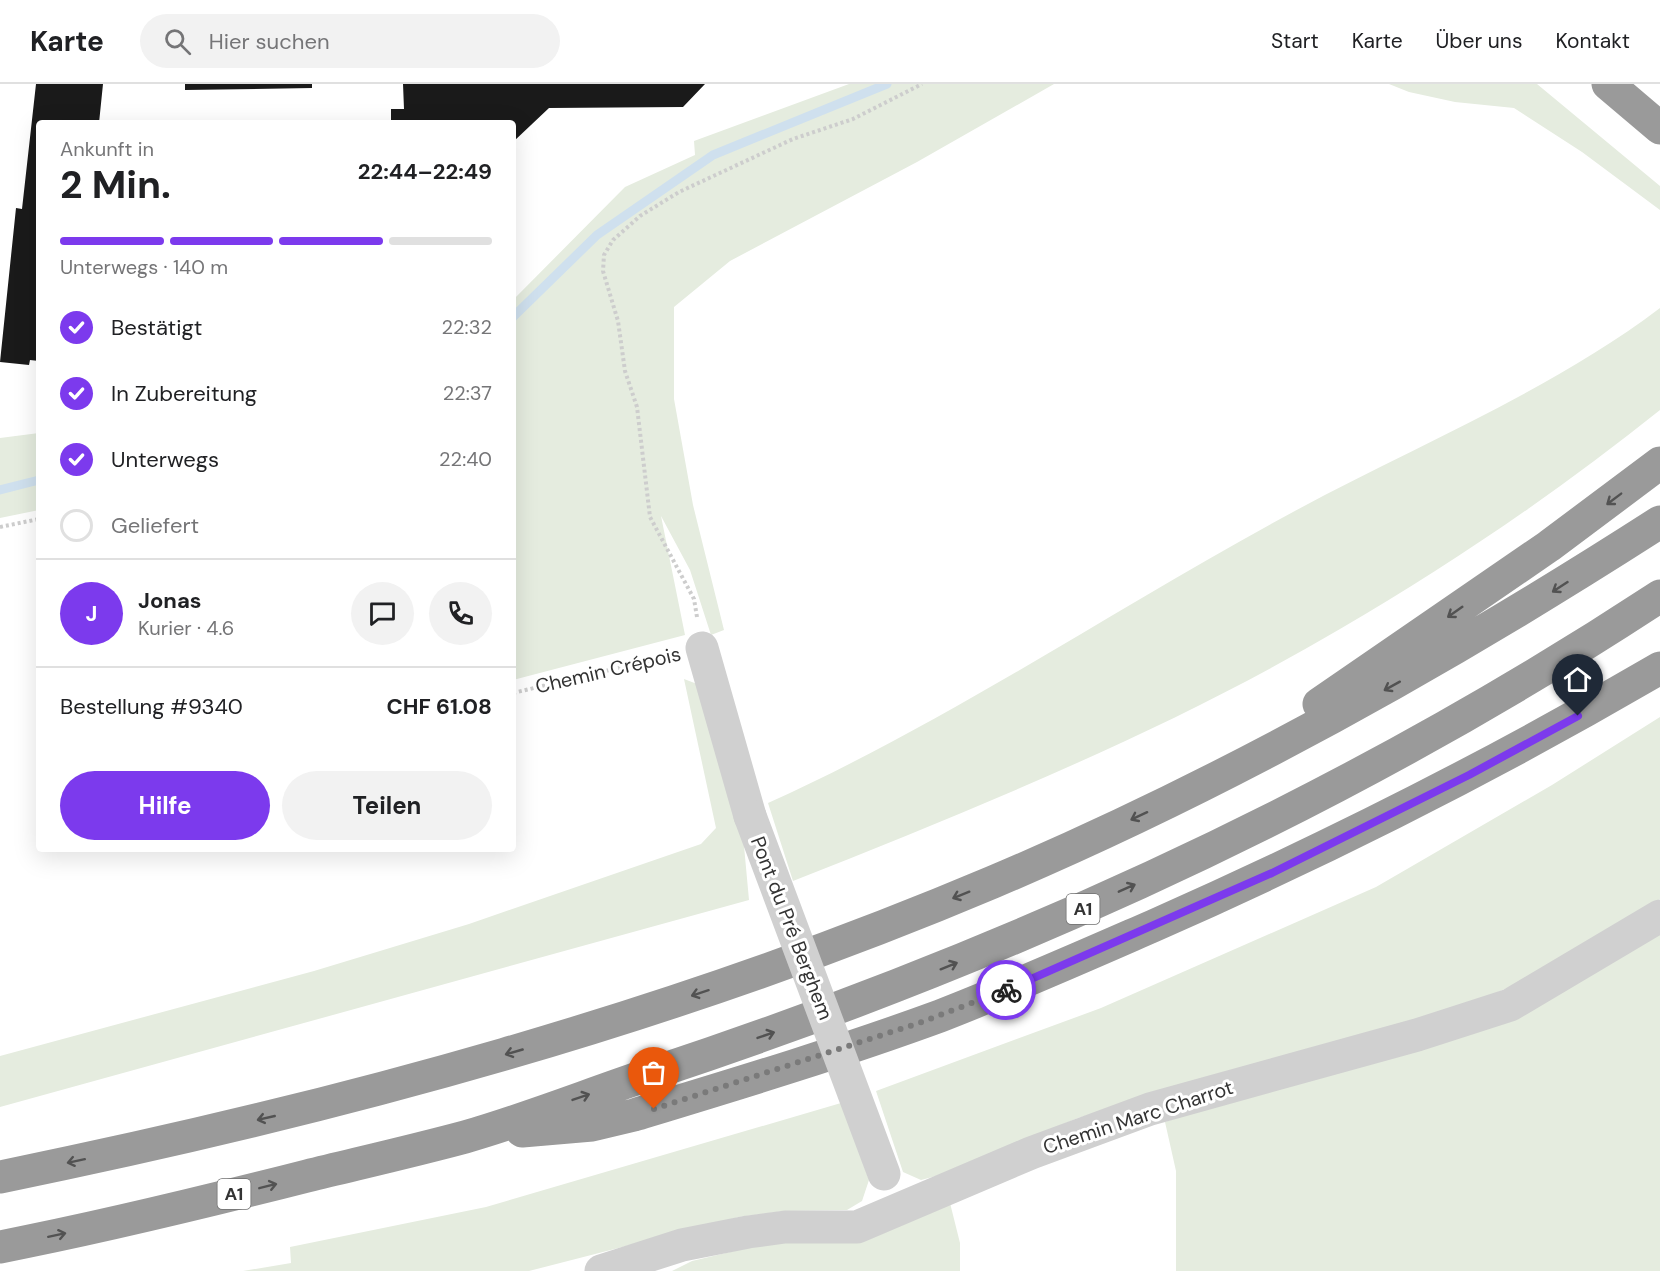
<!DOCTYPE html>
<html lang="de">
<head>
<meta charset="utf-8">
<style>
	:root { --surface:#fff; --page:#f2f2f2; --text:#202124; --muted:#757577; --line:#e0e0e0; --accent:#7c3aed }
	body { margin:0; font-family:"DM Sans",sans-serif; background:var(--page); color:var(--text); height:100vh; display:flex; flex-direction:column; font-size:22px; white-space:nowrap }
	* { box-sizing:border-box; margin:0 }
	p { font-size:20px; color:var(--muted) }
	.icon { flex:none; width:33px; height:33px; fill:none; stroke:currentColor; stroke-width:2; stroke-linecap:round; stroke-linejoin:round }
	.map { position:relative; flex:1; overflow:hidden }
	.panel { position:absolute; left:36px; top:36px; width:480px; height:732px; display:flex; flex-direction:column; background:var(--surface); border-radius:6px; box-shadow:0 6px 24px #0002 }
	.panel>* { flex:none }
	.pin { position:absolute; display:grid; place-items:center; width:51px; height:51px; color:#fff; margin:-62px -26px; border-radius:50% 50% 50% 0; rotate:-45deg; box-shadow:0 0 6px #0007 }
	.pin .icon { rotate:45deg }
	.courier { position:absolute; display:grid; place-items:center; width:60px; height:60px; margin:-30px; border:4px solid #7c3aed; border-radius:50%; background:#fff; color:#222; box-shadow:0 2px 8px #0007 }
	.headline em { font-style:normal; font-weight:700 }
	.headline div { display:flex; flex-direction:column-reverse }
	.headline { display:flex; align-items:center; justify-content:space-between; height:102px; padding:0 24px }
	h1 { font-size:39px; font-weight:700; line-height:45px }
	.bar { display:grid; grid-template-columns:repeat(4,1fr); gap:9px 6px; align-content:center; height:72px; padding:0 24px }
	.bar i { height:8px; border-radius:4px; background:var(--line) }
	.bar .on { background:var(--accent) }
	.bar p { grid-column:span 4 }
	.line { display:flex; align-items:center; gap:15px; padding:0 24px; border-top:2px solid var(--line) }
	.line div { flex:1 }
	.round { display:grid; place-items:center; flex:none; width:63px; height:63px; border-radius:32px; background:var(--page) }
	ol { padding:0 24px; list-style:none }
	li { display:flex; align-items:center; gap:18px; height:66px }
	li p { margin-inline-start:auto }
	li .icon { padding:6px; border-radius:50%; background:var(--accent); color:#fff; stroke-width:4 }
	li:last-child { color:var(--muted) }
	li i { width:33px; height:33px; border:3px solid var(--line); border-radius:50% }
	.button { display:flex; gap:12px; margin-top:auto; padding:12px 24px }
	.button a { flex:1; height:69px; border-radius:36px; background:var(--accent); color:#fff; font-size:24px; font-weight:700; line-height:69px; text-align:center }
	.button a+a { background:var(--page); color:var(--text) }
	header { display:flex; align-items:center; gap:36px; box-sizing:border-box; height:84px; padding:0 30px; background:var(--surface); border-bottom:2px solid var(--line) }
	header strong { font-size:28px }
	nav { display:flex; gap:33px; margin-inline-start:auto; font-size:21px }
	.search { width:420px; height:54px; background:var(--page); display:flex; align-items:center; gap:15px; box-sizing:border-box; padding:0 21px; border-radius:33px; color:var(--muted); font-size:22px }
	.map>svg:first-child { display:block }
	.green { fill:#e5ecdf }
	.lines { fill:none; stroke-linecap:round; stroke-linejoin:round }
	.stream { stroke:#cfe0ee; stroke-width:9 }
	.building { fill:#1a1a1a }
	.path { stroke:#cdcdcd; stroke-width:4; stroke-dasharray:3 3; stroke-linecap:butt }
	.minor { stroke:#d0d0d0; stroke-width:33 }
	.highway { stroke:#9a9a9a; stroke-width:33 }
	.minor-bridge { stroke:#d0d0d0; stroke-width:33 }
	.oneway { stroke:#525252 }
	.done { stroke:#7a7a7a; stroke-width:6; stroke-dasharray:0 10.8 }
	.route { stroke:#7c3aed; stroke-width:8 }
	.labels { text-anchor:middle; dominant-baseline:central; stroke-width:6; stroke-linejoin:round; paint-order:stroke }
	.shield { fill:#fff; stroke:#707070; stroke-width:1.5 }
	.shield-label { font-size:18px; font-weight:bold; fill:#333 }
	.street-label { font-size:20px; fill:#333; stroke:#fff }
</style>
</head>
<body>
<header>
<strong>Karte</strong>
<div class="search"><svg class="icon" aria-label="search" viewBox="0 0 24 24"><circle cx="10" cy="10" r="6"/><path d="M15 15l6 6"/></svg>Hier suchen</div>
<nav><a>Start</a><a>Karte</a><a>Über uns</a><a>Kontakt</a></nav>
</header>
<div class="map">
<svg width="1660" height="1187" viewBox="0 0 1660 1187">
	<rect width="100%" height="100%" fill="#fff"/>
	<path class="green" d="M849,0H1054L917,78L730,177L674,223V315L693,421L724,546L711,551L690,486L661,432L685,551L513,596V216L625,103L695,71L694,57Z
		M1389,0H1537L1660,102V126L1582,68L1514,24L1455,18L1409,8Z
		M1660,224V326C1559,407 1452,480 1340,545C1167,647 979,723 793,797L768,719C950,637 1117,523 1293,428C1415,362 1549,308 1660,224Z
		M39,349V426L0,434V354Z
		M684,595L705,603L743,751L749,816L0,1023V972L314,887L469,840L701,760L716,744Z
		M1660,633V815L1535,892L1491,911L1401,940L1078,1034L940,1091L921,1096L903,1088L876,1007L1101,924L1376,803L1552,701Z
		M1660,845V1187H1176V1087L1165,1038L1257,1006Z
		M841,1019L869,1096L862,1117L847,1126L784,1127L739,1133L529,1187H243L291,1179L290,1163L486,1123Z
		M950,1119L960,1159V1187H672L692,1177L781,1156L856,1159Z"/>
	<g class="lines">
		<path class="stream" d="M513,233L597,151L713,71L887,0
			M0,406L39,396"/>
	</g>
	<path class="building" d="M36,0H103L99,39H39V277L30,276L29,281L0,278L16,124L22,125Z
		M185,0H312V4L185,6Z
		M403,0H705L683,23L549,24L513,58V39H391V25H404Z"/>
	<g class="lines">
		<path class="path" d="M0,443L39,435
			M697,533L694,515L650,433L637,323L625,287L618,237L603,187L604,171L613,156L640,132L679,108L793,55L853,35L922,0
			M513,609L673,571"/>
		<path class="minor" d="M702,564L750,732
			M601,1187L682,1161L748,1148L785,1143H857L1031,1069L1150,1025L1417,951L1510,921L1660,832"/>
		<path class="highway" d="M1608,0L1660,44
			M1319,620L1549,462L1660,379
			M522,1047L592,1041L634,1031C736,1000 839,969 940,932C1012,904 1082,873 1153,842C1327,765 1496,680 1660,584
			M0,1093C339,1024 674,933 993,798C1227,699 1447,575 1660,438
			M0,1163C103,1143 205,1118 307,1092C360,1079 413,1067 465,1053C528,1035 590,1010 653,989C1007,872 1348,717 1660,512"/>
		<path class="minor-bridge" d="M750,732L884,1090"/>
	</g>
	<defs><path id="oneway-shaft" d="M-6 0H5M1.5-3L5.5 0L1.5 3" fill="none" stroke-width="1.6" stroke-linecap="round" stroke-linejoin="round" transform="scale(1.5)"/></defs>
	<g class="oneway">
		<use href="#oneway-shaft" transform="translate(1614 415) rotate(143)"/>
		<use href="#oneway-shaft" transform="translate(1560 503) rotate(147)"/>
		<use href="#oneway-shaft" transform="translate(1455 528) rotate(145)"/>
		<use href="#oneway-shaft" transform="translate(1392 602) rotate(151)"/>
		<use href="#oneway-shaft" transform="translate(1139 732) rotate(155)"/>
		<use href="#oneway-shaft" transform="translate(1127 804) rotate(-24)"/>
		<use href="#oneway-shaft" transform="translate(961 811) rotate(158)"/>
		<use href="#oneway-shaft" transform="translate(949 882) rotate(-22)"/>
		<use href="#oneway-shaft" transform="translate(700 909) rotate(162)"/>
		<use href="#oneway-shaft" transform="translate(766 951) rotate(-19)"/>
		<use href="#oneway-shaft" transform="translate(514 968) rotate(164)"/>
		<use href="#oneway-shaft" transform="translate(581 1013) rotate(-19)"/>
		<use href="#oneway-shaft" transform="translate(266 1034) rotate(167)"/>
		<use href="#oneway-shaft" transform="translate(76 1077) rotate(168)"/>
		<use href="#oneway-shaft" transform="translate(268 1102) rotate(-14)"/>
		<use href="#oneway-shaft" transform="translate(57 1151) rotate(-12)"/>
	</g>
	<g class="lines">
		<path class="done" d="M654,1025L919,939L1006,906"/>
		<path class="route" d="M1006,906L1272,789L1469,691L1578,632"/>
	</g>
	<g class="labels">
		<g class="shield">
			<rect x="1066.5" y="810" width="33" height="30" rx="4.5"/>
			<rect x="217.5" y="1095" width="33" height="30" rx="4.5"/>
		</g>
		<g class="shield-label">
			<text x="1083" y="825">A1</text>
			<text x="234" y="1110">A1</text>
		</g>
		<g class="street-label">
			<text transform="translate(608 586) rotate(-13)">Chemin Crépois</text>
			<text transform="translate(792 844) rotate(69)">Pont du Pré Berghem</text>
			<text transform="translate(1138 1033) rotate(-18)">Chemin Marc Charrot</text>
		</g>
	</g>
</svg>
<div class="pin" style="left:654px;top:1025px;background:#ea580c"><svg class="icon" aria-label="bag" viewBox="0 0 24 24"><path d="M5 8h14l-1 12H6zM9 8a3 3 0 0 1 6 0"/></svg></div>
<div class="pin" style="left:1578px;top:632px;background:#1f2937"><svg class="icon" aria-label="home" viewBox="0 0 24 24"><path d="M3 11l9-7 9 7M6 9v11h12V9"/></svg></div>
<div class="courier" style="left:1006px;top:906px"><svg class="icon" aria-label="bike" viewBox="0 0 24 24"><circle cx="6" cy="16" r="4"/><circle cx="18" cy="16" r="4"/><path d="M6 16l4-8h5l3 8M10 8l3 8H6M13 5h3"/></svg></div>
<section class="panel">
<div class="headline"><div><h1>2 Min.</h1><p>Ankunft in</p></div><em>22:44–22:49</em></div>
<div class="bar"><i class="on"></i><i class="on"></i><i class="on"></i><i></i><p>Unterwegs · 140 m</p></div>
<ol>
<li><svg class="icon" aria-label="check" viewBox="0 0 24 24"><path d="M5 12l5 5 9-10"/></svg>Bestätigt<p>22:32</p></li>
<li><svg class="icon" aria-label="check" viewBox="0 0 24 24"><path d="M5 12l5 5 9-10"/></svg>In Zubereitung<p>22:37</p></li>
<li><svg class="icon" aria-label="check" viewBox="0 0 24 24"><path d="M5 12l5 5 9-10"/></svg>Unterwegs<p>22:40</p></li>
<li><i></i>Geliefert</li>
</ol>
<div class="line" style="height:108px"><b class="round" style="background:var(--accent);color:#fff">J</b><div><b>Jonas</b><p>Kurier · 4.6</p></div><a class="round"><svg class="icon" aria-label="chat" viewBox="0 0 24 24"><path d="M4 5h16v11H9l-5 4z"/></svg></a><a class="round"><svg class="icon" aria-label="phone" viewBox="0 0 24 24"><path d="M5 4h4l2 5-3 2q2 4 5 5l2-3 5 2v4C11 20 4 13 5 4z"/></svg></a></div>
<div class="line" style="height:78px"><div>Bestellung #9340</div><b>CHF 61.08</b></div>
<div class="button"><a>Hilfe</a><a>Teilen</a></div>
</section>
</div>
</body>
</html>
